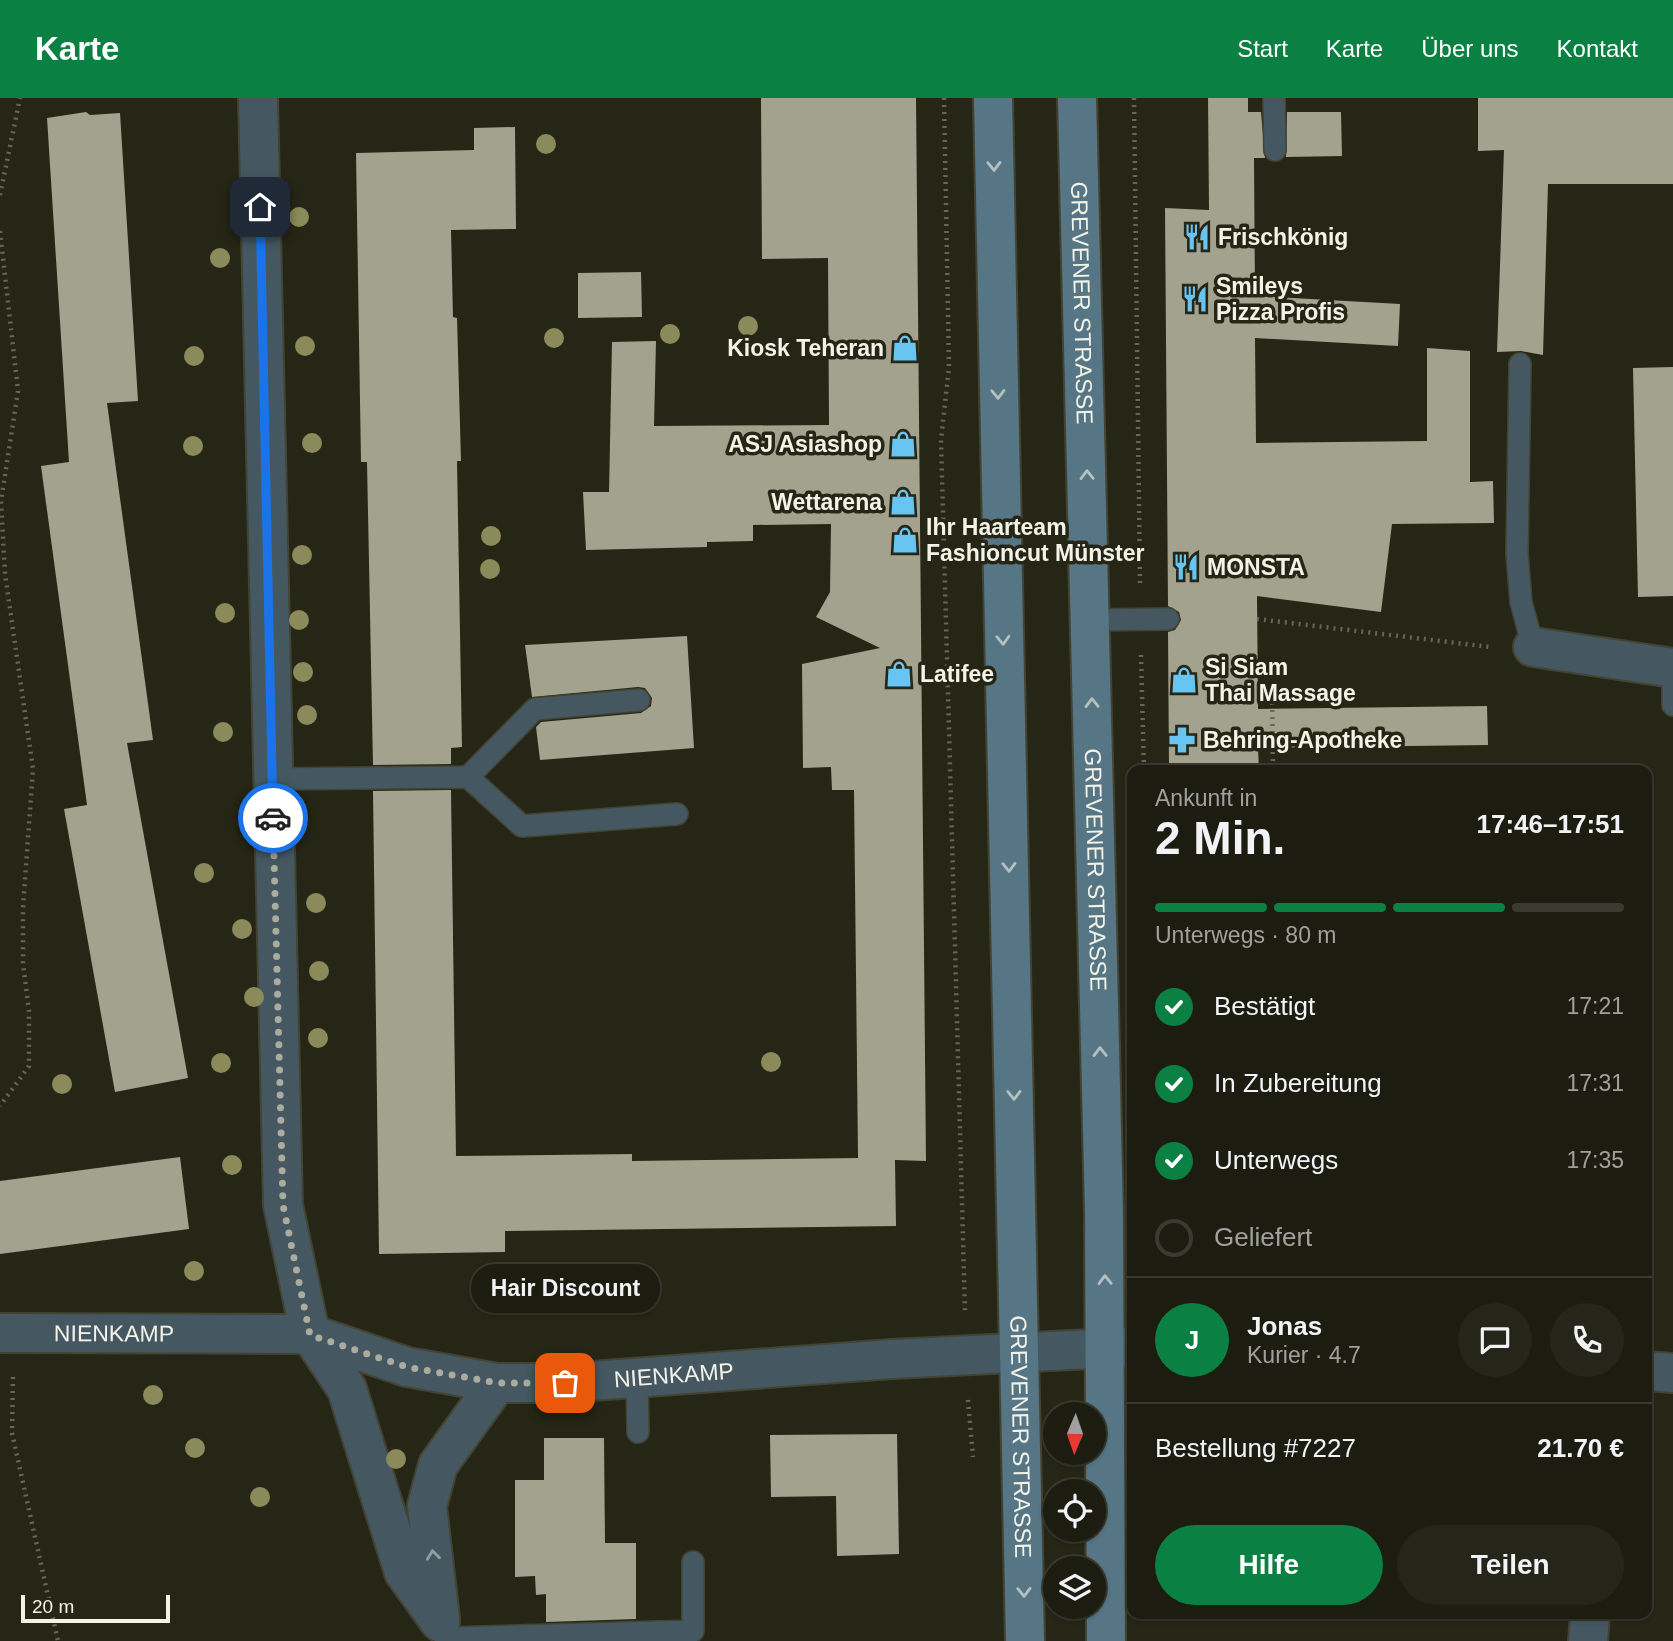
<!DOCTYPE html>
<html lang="de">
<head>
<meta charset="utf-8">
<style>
	:root { --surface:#1c1c10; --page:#252519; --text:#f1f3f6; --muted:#a0a19f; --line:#3a3a30; --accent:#0b8043 }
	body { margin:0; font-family:Arial,sans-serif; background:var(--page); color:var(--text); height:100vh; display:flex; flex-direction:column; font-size:26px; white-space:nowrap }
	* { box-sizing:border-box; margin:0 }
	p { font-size:23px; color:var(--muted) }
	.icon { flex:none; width:38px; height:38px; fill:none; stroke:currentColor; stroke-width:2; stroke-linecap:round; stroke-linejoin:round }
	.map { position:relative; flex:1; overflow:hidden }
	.drawer { position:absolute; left:1127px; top:667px; width:525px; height:854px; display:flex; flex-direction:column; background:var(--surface); border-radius:14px; box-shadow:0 2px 5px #0004,0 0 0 2px var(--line) }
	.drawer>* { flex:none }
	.needle { width:46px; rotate:182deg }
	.buttons { position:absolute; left:1043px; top:1304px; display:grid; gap:14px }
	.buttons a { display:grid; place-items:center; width:63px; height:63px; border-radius:50%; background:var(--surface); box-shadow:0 2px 5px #0004,0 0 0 2px var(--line); font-size:35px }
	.scale { position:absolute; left:21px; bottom:18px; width:149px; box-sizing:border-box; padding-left:7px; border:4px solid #f3f3e8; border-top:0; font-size:19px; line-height:24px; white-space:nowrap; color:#f3f3e8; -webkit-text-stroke:5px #262616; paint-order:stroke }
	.pin { position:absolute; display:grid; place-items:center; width:60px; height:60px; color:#fff; margin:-30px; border-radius:14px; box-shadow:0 4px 10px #0006 }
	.courier { position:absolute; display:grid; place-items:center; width:70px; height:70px; margin:-35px; border:5px solid #1a73e8; border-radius:50%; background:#fff; color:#222; box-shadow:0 2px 9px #0007 }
	.bubble { position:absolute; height:49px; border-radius:24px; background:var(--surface); box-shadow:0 2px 5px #0004,0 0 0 2px var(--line); font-size:23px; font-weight:700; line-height:49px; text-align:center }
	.overview em { font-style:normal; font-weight:700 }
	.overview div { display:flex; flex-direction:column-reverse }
	.overview { display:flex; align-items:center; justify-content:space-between; height:119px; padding:0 28px }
	h1 { font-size:46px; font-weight:700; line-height:52px }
	.bar { display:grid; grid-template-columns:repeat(4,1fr); gap:10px 7px; align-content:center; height:84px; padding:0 28px }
	.bar i { height:9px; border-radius:5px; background:var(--line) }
	.bar .current { background:var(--accent) }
	.bar p { grid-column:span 4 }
	.line { display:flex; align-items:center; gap:18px; padding:0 28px; border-top:2px solid var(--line) }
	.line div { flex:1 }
	.round { display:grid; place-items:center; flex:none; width:74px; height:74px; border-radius:37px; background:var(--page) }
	ol { padding:0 28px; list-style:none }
	li { display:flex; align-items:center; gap:21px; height:77px }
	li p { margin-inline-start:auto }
	li .icon { padding:7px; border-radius:50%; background:var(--accent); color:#fff; stroke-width:4 }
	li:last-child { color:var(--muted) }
	li i { width:38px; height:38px; border:4px solid var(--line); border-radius:50% }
	.button { display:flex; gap:14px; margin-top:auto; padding:14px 28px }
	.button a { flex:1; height:80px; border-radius:42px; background:var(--accent); color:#fff; font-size:28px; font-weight:700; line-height:80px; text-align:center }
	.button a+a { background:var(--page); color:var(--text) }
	header { display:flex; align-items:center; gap:42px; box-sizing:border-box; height:98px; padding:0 35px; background:var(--accent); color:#fff }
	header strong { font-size:33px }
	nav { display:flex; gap:38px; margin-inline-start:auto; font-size:24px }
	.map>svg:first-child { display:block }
	.building { fill:#a2a28f }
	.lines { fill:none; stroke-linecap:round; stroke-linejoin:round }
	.lane-casing { stroke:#434333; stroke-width:24 }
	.street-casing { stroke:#434333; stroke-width:42 }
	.secondary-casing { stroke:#434333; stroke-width:42 }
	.path { stroke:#676759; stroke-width:4.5; stroke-dasharray:2 5; stroke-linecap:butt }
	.lane { stroke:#455862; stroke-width:21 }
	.street { stroke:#455862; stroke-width:38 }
	.secondary { stroke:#567585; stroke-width:38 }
	.tree { fill:#8b8a5a }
	.oneway { stroke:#b4c1c0 }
	.oneway2 { stroke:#939e9e }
	.done { stroke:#abab9e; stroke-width:7; stroke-dasharray:0 12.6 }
	.route { stroke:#1a73e8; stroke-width:9 }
	.labels { text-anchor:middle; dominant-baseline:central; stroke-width:7; stroke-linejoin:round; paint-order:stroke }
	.poi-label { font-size:23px; font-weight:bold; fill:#f3f3e8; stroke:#262616; text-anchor:start }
	.street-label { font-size:23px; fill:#f3f3e8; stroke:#262616 }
</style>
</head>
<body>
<header>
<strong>Karte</strong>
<nav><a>Start</a><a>Karte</a><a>Über uns</a><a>Kontakt</a></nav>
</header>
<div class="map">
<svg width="1673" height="1543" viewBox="0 0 1673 1543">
	<rect width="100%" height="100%" fill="#262616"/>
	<path class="building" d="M761,0H916L926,1063L895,1062L896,1128L505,1133V1154L379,1156L373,693L451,692L456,1058L632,1056V1063L858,1060L854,692H832L831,669L803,670L802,566L880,550L816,519L830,494L831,426L753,427V443L707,444V449L586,452L583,394H609L612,244L656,243L654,328L829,327L828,160L762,161Z
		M1208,0H1248V14H1261L1265,60H1254L1255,198L1400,206L1398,248L1255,240L1256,345L1427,343V250L1470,253V384L1493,383L1494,425L1392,426L1381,514L1257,498L1258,611L1487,608L1488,647L1258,650L1259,672H1169L1168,534L1175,532L1181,522L1179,514L1168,508L1165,110L1209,112Z
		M1478,0H1673V86H1548L1543,257L1521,253L1497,254L1504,52L1478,53Z
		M86,14L90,17L120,15L138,303L107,305L153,642L127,645L188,980L115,994L64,711L87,707L41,368L69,364L47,20Z
		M1287,14H1341L1342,58L1286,59Z
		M515,29L516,131L451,132L453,219L457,220L461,363H457L462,649L451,650V666L373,667L367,364H361L356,55L474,52V30Z
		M641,174L642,219L578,220V175Z
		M1673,269V498L1638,499L1633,270Z
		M687,538L694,650L540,662L536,629L541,624L641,615L651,608L652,600L645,590L638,589L532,599L525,547Z
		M180,1059L189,1131L0,1156V1083Z
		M897,1336L899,1456L837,1458L836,1398L771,1399L770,1337Z
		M544,1340H604L605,1445H636V1521L546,1524V1496L536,1497L535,1478L515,1479V1382H544Z"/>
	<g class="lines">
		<g class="lane-casing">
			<path id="lane" d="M1274,0L1275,52
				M1520,266L1517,456L1521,504L1533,549
				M1090,522L1168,521
				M1673,570V607
				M468,679L535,611L639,602
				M272,681L468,679L522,728L677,716
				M637,1280L638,1334
				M445,1540L693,1533V1464"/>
		</g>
		<g class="street-casing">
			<g id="street">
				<path d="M258,0L283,1107L310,1236L347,1291L404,1474L440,1524"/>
				<path d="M1533,549L1673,570"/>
				<path id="s1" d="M0,1235L310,1236L407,1269L497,1285H565L892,1261L1132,1249"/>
				<path d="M1647,1273L1673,1275"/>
				<path d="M440,1521L427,1408L438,1367L497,1285"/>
				<path d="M1588,1543L1590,1516"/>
			</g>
		</g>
		<g class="secondary-casing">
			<g id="secondary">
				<path id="s2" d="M993,0L1025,1543"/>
				<path id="s3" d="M1077,0L1104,1114L1106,1543"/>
			</g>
		</g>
		<path class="path" d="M944,0L949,269L941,342L965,1213
			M1134,0L1140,486
			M0,97L20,0
			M0,133L18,293L1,403L5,476L33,671L23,810V866L29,913V968L0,1008
			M1257,521L1490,549
			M1141,557L1144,672
			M1272,584L1273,672
			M13,1279L12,1335L58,1543
			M968,1302L973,1359"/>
		<use href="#lane" class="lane"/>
		<use href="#street" class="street"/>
		<use href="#secondary" class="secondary"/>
	</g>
	<g class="tree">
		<circle cx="546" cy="46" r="10"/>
		<circle cx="299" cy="119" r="10"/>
		<circle cx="220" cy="160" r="10"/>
		<circle cx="748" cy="228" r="10"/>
		<circle cx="670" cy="236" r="10"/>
		<circle cx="554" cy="240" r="10"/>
		<circle cx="305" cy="248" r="10"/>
		<circle cx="194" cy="258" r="10"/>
		<circle cx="312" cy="345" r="10"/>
		<circle cx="193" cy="348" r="10"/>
		<circle cx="491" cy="438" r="10"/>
		<circle cx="302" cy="457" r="10"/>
		<circle cx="490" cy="471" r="10"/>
		<circle cx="225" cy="515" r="10"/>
		<circle cx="299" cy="522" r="10"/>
		<circle cx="303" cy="574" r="10"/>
		<circle cx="307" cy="617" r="10"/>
		<circle cx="223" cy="634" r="10"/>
		<circle cx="204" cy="775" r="10"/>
		<circle cx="316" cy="805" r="10"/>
		<circle cx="242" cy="831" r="10"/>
		<circle cx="319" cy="873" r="10"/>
		<circle cx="254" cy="899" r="10"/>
		<circle cx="318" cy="940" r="10"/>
		<circle cx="771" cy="964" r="10"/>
		<circle cx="221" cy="965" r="10"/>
		<circle cx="62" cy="986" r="10"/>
		<circle cx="232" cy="1067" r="10"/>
		<circle cx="194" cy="1173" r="10"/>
		<circle cx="588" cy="1192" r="10"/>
		<circle cx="153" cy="1297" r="10"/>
		<circle cx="195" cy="1350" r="10"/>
		<circle cx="396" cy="1361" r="10"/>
		<circle cx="260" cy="1399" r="10"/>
	</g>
	<defs><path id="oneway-chevron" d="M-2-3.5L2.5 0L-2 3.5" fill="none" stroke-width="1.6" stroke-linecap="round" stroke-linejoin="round" transform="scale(1.75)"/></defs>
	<g class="oneway">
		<use href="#oneway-chevron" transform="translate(994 68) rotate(89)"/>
		<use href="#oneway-chevron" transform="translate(998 296) rotate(89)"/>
		<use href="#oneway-chevron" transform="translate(1087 377) rotate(-91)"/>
		<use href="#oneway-chevron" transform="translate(1003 542) rotate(88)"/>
		<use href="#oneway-chevron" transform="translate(1092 605) rotate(-91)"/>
		<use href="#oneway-chevron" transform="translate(1009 769) rotate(89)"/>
		<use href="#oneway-chevron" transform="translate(1100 954) rotate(-91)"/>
		<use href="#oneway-chevron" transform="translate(1014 997) rotate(89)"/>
		<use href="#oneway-chevron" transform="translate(1105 1182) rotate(-91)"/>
		<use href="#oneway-chevron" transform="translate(1024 1494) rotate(89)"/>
	</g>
	<use class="oneway2" href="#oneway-chevron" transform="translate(433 1457) rotate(-97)"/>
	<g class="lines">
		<path class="done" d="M273,720L283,1107L310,1237L407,1269L498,1285H565"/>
		<path class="route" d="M260,109L273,720"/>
	</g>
	<defs>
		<g id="restaurant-bare" transform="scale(2.1)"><path d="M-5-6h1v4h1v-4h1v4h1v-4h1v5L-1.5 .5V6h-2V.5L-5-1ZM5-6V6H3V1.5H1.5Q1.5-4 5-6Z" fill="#68c4f0" stroke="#262616" stroke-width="2.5" paint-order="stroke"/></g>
		<g id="shop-bare" transform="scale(2.1)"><path d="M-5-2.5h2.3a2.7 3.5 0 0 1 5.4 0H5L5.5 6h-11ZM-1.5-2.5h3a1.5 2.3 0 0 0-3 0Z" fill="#68c4f0" stroke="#262616" stroke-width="2.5" paint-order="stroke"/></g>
		<g id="pharmacy-bare" transform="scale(2.1)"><path d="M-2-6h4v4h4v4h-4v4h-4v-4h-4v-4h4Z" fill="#68c4f0" stroke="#262616" stroke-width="2.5" paint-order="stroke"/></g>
	</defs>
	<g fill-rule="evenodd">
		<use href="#restaurant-bare" x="1197" y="139"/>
		<use href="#restaurant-bare" x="1195" y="201"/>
		<use href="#shop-bare" x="905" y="250"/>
		<use href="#shop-bare" x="903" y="346"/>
		<use href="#shop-bare" x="903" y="404"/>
		<use href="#shop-bare" x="905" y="442"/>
		<use href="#restaurant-bare" x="1186" y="469"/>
		<use href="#shop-bare" x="899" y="576"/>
		<use href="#shop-bare" x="1184" y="582"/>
		<use href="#pharmacy-bare" x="1182" y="642"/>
	</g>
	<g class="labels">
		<g class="poi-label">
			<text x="1218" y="139">Frischkönig</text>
			<text x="1216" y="188">Smileys<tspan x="1216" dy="26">Pizza Profis</tspan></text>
			<text x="884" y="250" text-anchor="end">Kiosk Teheran</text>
			<text x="882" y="346" text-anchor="end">ASJ Asiashop</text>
			<text x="882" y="404" text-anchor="end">Wettarena</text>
			<text x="926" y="429">Ihr Haarteam<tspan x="926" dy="26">Fashioncut Münster</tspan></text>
			<text x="1207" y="469">MONSTA</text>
			<text x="1205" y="569">Si Siam<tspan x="1205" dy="26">Thai Massage</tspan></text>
			<text x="920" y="576">Latifee</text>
			<text x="1203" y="642">Behring-Apotheke</text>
		</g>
		<g class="street-label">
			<text stroke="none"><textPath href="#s3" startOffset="205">GREVENER STRASSE</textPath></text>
			<text stroke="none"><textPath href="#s3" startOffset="772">GREVENER STRASSE</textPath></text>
			<text stroke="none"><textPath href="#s1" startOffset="114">NIENKAMP</textPath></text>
			<text stroke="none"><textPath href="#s1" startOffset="681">NIENKAMP</textPath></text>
			<text stroke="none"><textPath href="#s2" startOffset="1339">GREVENER STRASSE</textPath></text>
		</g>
	</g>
</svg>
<div class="buttons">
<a><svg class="needle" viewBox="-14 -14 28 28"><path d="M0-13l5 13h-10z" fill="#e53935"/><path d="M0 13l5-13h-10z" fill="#a0a19f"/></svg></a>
<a><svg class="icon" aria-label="locate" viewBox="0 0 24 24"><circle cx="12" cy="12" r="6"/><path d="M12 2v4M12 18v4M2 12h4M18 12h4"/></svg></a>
<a><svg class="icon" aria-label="layers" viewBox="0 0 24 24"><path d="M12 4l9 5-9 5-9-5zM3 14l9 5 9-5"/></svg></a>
</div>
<div class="scale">20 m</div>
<div class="pin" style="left:565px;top:1285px;background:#ea580c"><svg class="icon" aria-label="bag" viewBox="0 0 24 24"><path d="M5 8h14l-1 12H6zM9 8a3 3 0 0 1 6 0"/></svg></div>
<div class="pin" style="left:260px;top:109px;background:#1f2937"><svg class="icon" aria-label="home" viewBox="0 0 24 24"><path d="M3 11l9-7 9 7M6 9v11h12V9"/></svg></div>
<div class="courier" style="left:273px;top:720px"><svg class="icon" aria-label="car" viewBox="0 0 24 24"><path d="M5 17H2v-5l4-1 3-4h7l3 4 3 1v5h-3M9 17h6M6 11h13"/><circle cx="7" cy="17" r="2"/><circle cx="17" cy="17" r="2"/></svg></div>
<div class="bubble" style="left:471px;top:1166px;width:189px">Hair Discount</div>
<section class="drawer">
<div class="overview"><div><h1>2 Min.</h1><p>Ankunft in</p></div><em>17:46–17:51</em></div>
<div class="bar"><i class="current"></i><i class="current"></i><i class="current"></i><i></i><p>Unterwegs · 80 m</p></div>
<ol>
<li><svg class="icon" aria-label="check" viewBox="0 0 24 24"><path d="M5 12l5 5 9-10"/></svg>Bestätigt<p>17:21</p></li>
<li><svg class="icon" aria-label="check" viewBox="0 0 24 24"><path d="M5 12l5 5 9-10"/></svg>In Zubereitung<p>17:31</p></li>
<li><svg class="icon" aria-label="check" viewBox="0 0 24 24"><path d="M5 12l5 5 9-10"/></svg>Unterwegs<p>17:35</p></li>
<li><i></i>Geliefert</li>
</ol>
<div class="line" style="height:126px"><b class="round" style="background:var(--accent);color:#fff">J</b><div><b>Jonas</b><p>Kurier · 4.7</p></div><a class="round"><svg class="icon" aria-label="chat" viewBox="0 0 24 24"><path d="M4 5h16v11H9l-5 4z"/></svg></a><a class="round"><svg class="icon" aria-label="phone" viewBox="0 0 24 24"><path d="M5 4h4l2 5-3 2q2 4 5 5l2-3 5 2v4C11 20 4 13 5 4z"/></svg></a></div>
<div class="line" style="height:91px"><div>Bestellung #7227</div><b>21.70 €</b></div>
<div class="button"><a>Hilfe</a><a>Teilen</a></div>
</section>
</div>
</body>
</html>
